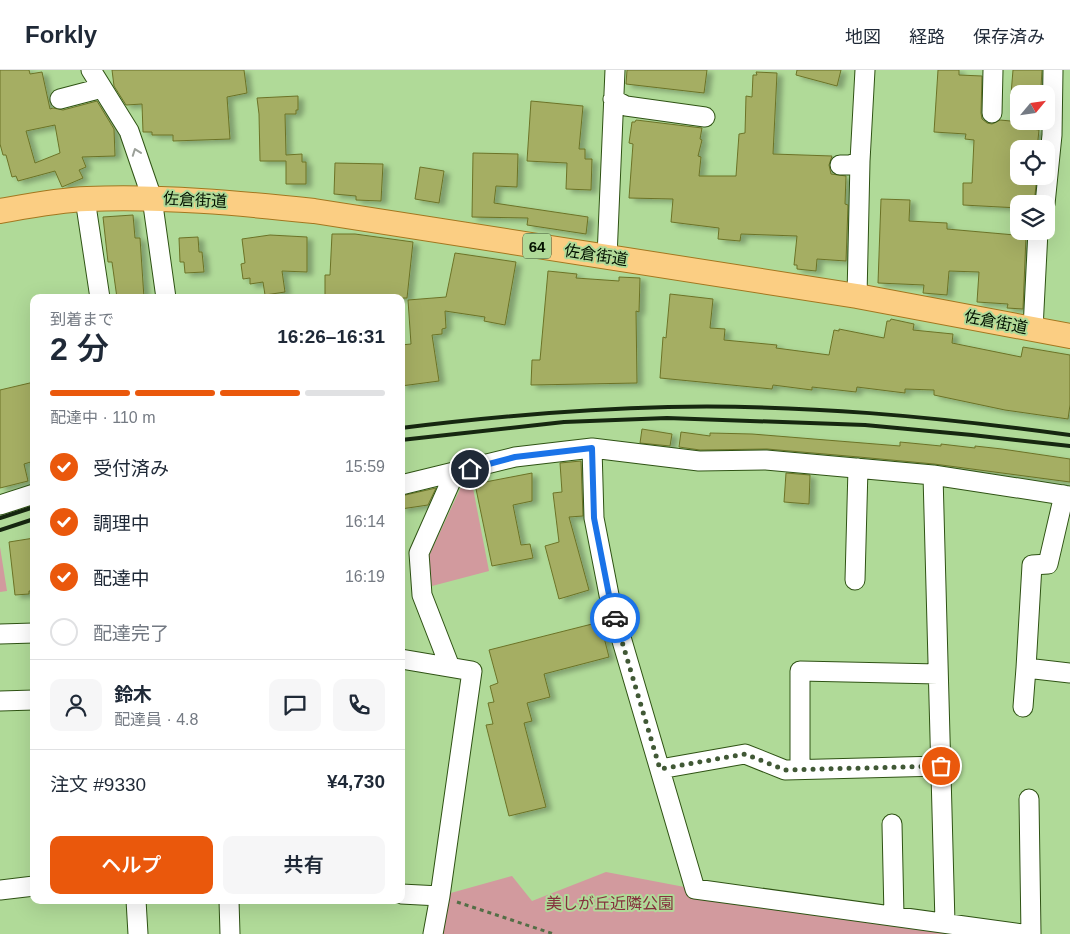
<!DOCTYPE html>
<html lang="ja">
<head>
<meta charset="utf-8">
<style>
	:root { --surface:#fff; --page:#f6f6f7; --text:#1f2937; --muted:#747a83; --line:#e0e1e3; --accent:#ea580c }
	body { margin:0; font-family:Arial,"Noto Sans JP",sans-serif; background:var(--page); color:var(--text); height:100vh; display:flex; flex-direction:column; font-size:19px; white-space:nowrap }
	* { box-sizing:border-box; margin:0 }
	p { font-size:16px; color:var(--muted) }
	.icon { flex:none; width:28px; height:28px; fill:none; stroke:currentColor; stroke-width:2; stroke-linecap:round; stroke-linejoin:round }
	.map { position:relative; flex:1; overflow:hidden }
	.sheet { position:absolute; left:30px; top:224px; width:375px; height:610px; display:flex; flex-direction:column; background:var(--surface); border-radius:10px; box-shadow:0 5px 20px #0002 }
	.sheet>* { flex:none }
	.needle { width:32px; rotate:61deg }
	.controls { position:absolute; left:1010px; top:15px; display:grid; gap:10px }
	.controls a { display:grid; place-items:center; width:45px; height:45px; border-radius:10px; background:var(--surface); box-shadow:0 5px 20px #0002; font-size:25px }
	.pin { position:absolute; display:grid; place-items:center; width:42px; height:42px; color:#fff; margin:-21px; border:2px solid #fff; border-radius:50%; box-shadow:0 1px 5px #0007 }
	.courier { position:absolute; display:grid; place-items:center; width:50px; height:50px; margin:-25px; border:4px solid #1a73e8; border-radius:50%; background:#fff; color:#222; box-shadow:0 1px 6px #0007 }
	.overview em { font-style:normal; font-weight:600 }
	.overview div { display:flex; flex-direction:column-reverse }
	.overview { display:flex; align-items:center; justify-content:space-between; height:85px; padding:0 20px }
	h1 { font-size:32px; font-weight:600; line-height:38px }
	.bar { display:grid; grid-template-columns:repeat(4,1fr); gap:8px 5px; align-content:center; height:60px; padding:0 20px }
	.bar i { height:6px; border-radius:4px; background:var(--line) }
	.bar .on { background:var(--accent) }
	.bar p { grid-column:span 4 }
	.line { display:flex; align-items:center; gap:12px; padding:0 20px; border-top:1px solid var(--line) }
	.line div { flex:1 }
	.round { display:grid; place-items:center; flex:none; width:52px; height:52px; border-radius:10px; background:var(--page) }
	ol { padding:0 20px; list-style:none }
	li { display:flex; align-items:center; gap:15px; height:55px }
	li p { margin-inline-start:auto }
	li .icon { padding:5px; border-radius:50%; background:var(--accent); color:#fff; stroke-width:4 }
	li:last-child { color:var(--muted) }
	li i { width:28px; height:28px; border:2px solid var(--line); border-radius:50% }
	.button { display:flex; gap:10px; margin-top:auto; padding:10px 20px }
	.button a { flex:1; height:58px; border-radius:10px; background:var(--accent); color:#fff; font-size:20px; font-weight:600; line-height:58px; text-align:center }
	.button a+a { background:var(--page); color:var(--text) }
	header { display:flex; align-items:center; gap:30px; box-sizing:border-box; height:70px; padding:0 25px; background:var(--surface); border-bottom:1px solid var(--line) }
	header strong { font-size:24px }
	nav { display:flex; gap:28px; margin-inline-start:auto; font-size:18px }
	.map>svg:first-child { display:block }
	.green { fill:#d29a9e }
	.building { fill:#a5ae63; stroke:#6c7327; fill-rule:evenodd; filter:url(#shadow) }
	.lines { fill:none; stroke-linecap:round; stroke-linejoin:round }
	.minor-casing { stroke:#2f5314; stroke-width:21 }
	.major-casing { stroke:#a3771f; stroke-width:26 }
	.path { stroke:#536e46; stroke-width:3; stroke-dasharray:4 4; stroke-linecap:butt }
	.minor { stroke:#fff; stroke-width:19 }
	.major { stroke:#fbce83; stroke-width:24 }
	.rail { stroke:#162710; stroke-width:4 }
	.oneway { stroke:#9ba099 }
	.done { stroke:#405835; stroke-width:5; stroke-dasharray:0 9 }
	.route { stroke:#1a73e8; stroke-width:6 }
	.labels { text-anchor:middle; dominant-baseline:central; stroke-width:4; stroke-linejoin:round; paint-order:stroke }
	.shield { fill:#b0da98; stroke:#384e2e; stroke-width:1 }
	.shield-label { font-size:15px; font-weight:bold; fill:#041200 }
	.street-label { font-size:16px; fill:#041200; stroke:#b0da98 }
	.park-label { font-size:16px; fill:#84313d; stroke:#b0da98 }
</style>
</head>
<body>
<header>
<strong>Forkly</strong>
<nav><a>地図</a><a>経路</a><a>保存済み</a></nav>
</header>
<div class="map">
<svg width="1070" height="864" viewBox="0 0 1070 864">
	<defs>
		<filter id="shadow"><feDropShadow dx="5.5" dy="3" stdDeviation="2.5" flood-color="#0004"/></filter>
	</defs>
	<rect width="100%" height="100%" fill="#b0da98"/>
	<path class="green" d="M472,413L489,501L432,516L427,490L462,415Z
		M0,477L7,521L0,522Z
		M606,802L695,819L1022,864H433L440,826L512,806L532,831Z"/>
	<path class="building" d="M0,0H29L30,4L42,2L50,39L53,38L63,40L97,31L114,59L115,86L82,87L86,97L79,100L83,108L62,117L55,101L18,111L16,106L12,107L6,85H3L0,74ZM55,55L60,83L35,93L26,61Z
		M112,0H244L247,23L227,27L230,69L173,71V65H152V62H143L142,34L126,35L114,16Z
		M627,0H707L704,23L626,14Z
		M797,0H841L837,16L796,5Z
		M938,0H959V5L982,6L981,43L982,49L987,53L992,54L1000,50L1032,53V59L1039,60L1037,79H1019V106H1037L1034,134H1019V138L963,135V113H972L974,70L965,69L966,64L934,62Z
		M1013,0H1042L1041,17H1039V24H1011Z
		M756,2L777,3L773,84L832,86L829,95L831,104L846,106L845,134L848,135L846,191L817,189L816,201L797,199V195H794L797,166L741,164L740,171L718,169L719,158L671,152L673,129L629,128L633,74L629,73L632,52H635L636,50L702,58L700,69L702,70L698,86L701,87L699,106H736L739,64L745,63L746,26L752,27L753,5H757Z
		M298,26V40H296V44H285L286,85L302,84V92H306V114H286V91H260L259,44L257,28Z
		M531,31L583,36L579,79H585V89H592L591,120L566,119L567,93L527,91Z
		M473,83L518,84L517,117L496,116L494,133L588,147L586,164L527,155L528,148L472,147Z
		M335,93L383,94L381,131L356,130V126L334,124Z
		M420,97L444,101L439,133L415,129Z
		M881,129L910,130L909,151L947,153V159L1026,166L1023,239L1007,238L1008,234L977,232L979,202L949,201L947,225L923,223L924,215L878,213Z
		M133,145L135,168H140L144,228H117L112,192H108L103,147Z
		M332,164H355L413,172L407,228H325V205H330Z
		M270,165L307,167V202L282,201L285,222L265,225L263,212L250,214V208L243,209L241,194L245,193L242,169Z
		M198,167L199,182H202L204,202L185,203L184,192H180L179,168Z
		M455,183L516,192L505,255L484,251L485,247L445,241L446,258L442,259V264L432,265L439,311L401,316V275L411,274L408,230L446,227Z
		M548,201L577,204L576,208L619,211V207L640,208L639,242L636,241L637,313L531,315L532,290H540Z
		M670,224L713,229L710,258L725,259L724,270L777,275L776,278L829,285L834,260L839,261V259L884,268L887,251H890L891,249L914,254L913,260L953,264L952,273L1021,287L1023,277L1070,285V335L1068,349L1005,340L934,325V320L905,319V323L857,317L856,322L812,317V320L773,315L772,319L660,308L663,267L666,268Z
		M34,312V391L24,394L28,411L0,418V320Z
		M642,359L672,364L670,376L640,373Z
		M681,362L710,366V363L752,364L900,376V372L941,376V374L975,378V376L1002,379L1070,389V412L934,394L859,387L767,379L700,380L679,377Z
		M581,391L583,446L569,447L589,520L559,529L545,476L559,472L553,423L562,422L560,393Z
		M532,403V431L513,435L521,475L530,474L533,488L492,496L475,414Z
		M786,403L810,405L809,434L784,432Z
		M436,418L428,435L401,439V426Z
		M34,468V521H29V524L15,525L9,472Z
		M600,552L609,587L544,604L550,627L527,633L532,651L524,653L546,737L509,746L486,655L493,654L488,633L494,632L490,616L498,613L489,580Z"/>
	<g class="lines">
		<g class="minor-casing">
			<path id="minor" d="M91,0L129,61L152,128L166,228
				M60,29L102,18
				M613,29L626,36L705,47
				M992,43L993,0
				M840,95H850L860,91
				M85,129L100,228
				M1045,134L1052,65L1053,0
				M607,187L615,0
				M857,226L860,91L865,0
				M1033,259L1038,161
				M592,378L594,448L610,530L695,819L1022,864
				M933,405L945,853
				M401,415L515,387L592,378L699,391L766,390L933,405L1070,426
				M1064,425L1048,494L1032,495L1026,598L1070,603
				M0,435L34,424
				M855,510L858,398
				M0,564L34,563
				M401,589L472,601L440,826L433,864
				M450,597L422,525L419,483L455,402
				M0,631L34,630
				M1023,637L1026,598
				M660,699L745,684L785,700L941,696
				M800,699V601L938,604
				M1029,729L1031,864
				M892,754L894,846
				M0,820L34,816
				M401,824L440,826
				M136,830L138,864
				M229,830L230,864"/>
		</g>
		<g class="major-casing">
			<path id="major" d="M0,141C28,136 58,130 87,129C163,126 238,133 314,141L857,226L1070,266"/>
		</g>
		<path class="path" d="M457,832L554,864"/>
		<use href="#minor" class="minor"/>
		<use href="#major" class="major"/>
		<path class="rail" d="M401,358C490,347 579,339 668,337C803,334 937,347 1070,365
			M401,370L564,352L667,348L865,355L972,365L1070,376
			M0,448L34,437
			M0,460L34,449"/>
	</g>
	<defs><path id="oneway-chevron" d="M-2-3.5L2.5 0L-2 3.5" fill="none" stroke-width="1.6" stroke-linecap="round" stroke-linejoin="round" transform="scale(1.25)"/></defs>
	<use class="oneway" href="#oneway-chevron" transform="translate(136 82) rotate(-110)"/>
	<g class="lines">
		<path class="done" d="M615,548L660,699L745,684L785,700L941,696"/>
		<path class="route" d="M470,399L515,387L592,378L594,448L610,530L615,548"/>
	</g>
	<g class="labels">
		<rect class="shield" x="523" y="163.5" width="28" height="25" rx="4"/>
		<g class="shield-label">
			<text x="537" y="176">64</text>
		</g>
		<g class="street-label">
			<text transform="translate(195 130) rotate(3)">佐倉街道</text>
			<text transform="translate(596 185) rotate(9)">佐倉街道</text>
			<text transform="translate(996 252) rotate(11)">佐倉街道</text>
		</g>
		<g class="park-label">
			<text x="610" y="833">美しが丘近隣公園</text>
		</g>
	</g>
</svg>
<div class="controls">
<a><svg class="needle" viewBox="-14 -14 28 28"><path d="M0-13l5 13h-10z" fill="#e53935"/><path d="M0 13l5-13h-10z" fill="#747a83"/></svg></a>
<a><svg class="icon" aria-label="locate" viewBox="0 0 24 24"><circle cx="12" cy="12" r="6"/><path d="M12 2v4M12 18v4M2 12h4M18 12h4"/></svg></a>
<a><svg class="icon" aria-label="layers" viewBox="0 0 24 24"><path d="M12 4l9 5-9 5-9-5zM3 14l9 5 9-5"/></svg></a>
</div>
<div class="pin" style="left:941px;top:696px;background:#ea580c"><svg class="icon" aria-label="bag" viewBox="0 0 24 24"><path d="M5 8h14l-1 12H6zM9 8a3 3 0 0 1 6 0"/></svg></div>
<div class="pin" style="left:470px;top:399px;background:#1f2937"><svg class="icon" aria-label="home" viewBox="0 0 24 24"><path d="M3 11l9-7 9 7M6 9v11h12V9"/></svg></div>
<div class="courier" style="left:615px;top:548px"><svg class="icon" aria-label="car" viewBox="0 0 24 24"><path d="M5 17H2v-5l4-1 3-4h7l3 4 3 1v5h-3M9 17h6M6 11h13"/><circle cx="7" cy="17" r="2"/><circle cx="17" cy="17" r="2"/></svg></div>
<section class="sheet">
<div class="overview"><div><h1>2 分</h1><p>到着まで</p></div><em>16:26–16:31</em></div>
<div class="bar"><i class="on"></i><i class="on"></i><i class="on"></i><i></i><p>配達中 · 110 m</p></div>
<ol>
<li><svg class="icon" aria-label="check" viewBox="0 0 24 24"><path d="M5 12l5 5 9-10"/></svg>受付済み<p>15:59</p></li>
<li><svg class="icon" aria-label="check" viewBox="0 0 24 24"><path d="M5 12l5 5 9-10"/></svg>調理中<p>16:14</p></li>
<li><svg class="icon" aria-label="check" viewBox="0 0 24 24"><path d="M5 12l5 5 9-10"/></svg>配達中<p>16:19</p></li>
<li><i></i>配達完了</li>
</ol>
<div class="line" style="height:90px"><a class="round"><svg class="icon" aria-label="person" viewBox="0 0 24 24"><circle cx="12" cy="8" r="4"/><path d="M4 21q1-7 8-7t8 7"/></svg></a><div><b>鈴木</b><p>配達員 · 4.8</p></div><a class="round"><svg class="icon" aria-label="chat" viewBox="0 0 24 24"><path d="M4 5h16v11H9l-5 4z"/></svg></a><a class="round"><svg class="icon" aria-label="phone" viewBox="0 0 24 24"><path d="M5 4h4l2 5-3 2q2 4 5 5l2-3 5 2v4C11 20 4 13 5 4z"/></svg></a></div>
<div class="line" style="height:65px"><div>注文 #9330</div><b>¥4,730</b></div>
<div class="button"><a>ヘルプ</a><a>共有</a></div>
</section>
</div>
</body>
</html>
